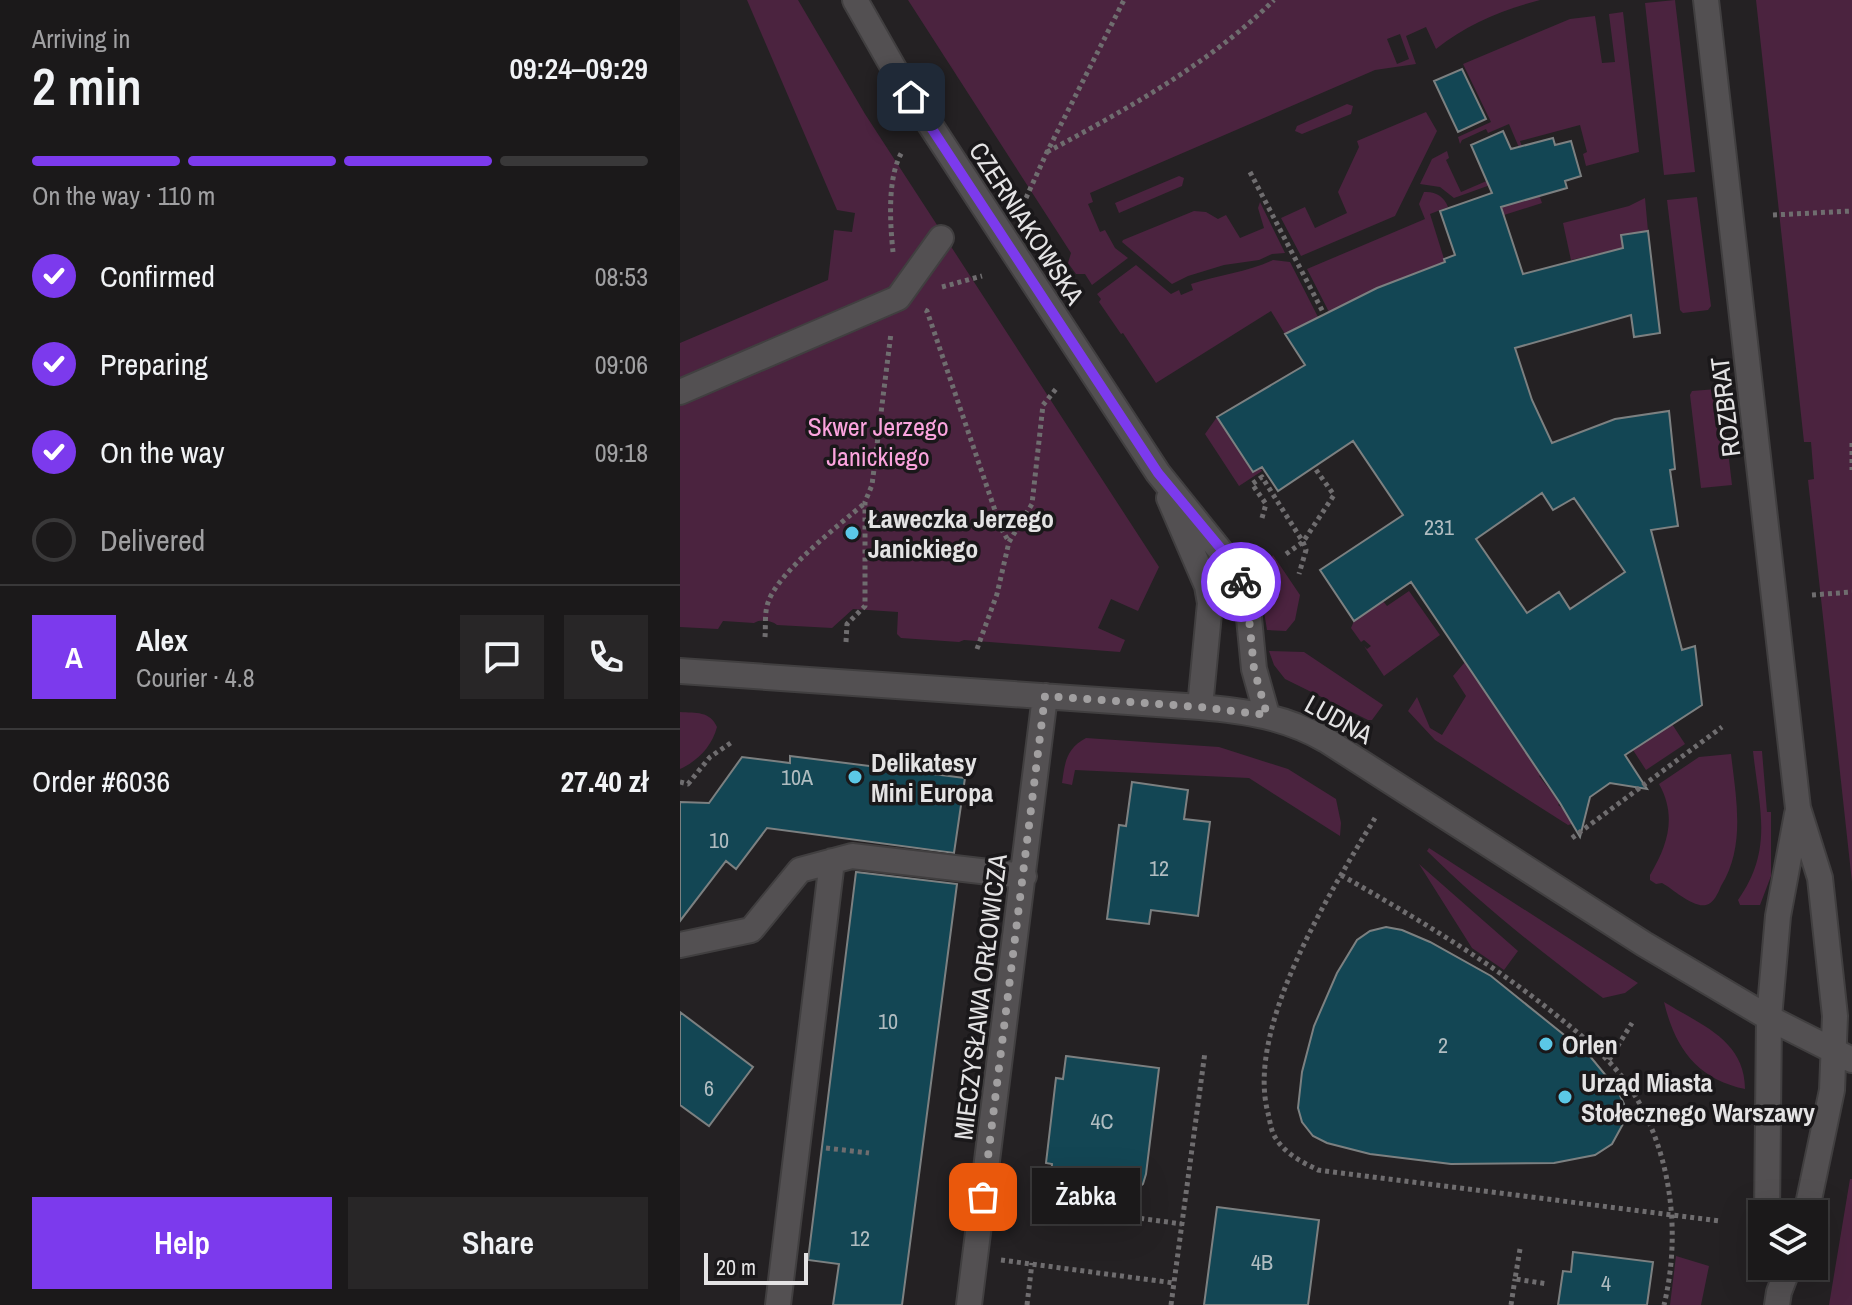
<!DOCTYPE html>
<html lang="en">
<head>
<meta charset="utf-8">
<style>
	:root { --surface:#1b191a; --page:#282627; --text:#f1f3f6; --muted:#a0a0a2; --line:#393839; --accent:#7c3aed }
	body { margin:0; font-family:"Archivo Narrow",sans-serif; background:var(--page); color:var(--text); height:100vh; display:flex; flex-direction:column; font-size:30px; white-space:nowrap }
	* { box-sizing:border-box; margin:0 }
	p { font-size:26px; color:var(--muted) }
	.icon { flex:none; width:44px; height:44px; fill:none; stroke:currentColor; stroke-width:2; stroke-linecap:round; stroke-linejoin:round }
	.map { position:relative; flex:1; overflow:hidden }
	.drawer { display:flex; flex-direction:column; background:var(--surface); width:680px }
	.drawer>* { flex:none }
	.fabs { position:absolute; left:1068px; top:1200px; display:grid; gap:16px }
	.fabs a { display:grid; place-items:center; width:80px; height:80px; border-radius:0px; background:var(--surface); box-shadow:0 8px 32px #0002,0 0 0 2px var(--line); font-size:40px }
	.scale { position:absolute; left:24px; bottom:20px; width:104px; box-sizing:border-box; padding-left:8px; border:4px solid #e4e3e4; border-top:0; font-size:22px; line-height:28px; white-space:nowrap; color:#e4e3e4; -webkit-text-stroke:6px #1a181a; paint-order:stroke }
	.pin { position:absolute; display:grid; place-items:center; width:68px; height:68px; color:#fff; margin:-34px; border-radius:16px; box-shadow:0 4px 12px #0006 }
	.courier { position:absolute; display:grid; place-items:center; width:80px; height:80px; margin:-40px; border:6px solid #7c3aed; border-radius:50%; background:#fff; color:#222; box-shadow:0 2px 10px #0007 }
	.bubble { position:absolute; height:56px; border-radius:0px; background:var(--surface); box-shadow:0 8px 32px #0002,0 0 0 2px var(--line); font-size:26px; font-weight:600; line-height:56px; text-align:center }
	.head em { font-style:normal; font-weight:600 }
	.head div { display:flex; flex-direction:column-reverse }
	.head { display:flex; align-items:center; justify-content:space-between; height:136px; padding:0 32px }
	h1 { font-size:52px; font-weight:600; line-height:60px }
	.bar { display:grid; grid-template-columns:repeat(4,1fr); gap:12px 8px; align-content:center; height:96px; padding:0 32px }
	.bar i { height:10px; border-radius:6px; background:var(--line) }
	.bar .on { background:var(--accent) }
	.bar p { grid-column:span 4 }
	.line { display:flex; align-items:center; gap:20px; padding:0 32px; border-top:2px solid var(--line) }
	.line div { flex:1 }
	.round { display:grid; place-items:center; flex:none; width:84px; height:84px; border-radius:0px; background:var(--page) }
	ol { padding:0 32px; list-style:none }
	li { display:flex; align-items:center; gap:24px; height:88px }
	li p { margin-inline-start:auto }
	li .icon { padding:8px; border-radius:50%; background:var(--accent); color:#fff; stroke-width:4 }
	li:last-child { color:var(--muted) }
	li i { width:44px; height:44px; border:4px solid var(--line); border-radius:50% }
	.button { display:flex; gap:16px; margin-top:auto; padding:16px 32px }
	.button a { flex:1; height:92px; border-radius:0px; background:var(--accent); color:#fff; font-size:32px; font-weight:600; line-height:92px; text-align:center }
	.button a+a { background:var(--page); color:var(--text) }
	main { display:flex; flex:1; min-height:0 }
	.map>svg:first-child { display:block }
	.green { fill:#4b233f; fill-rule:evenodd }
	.building { fill:#134654; stroke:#7c8081; stroke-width:2; fill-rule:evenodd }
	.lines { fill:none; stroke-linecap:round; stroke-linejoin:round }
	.minor-casing { stroke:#413f40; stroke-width:28 }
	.path { stroke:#6f6d6f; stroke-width:5; stroke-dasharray:4 4; stroke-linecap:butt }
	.minor { stroke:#535052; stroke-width:24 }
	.done { stroke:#a19fa0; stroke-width:8; stroke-dasharray:0 14.4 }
	.route { stroke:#7c3aed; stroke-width:10 }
	.poi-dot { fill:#5bc8e7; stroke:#1a181a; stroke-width:3 }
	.labels { text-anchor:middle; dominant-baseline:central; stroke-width:7; stroke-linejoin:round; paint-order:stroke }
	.number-label { font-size:22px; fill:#b0bcc0 }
	.street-label { font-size:26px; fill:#e4e3e4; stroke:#1a181a }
	.park-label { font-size:26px; fill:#fba4de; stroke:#1a181a }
	.poi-label { font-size:26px; font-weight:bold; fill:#e4e3e4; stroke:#1a181a; text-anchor:start }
</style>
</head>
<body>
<main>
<section class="drawer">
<div class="head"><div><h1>2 min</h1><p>Arriving in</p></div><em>09:24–09:29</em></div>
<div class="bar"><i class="on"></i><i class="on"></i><i class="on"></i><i></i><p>On the way · 110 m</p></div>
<ol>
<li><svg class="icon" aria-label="check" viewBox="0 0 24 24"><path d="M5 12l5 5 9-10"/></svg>Confirmed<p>08:53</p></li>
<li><svg class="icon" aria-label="check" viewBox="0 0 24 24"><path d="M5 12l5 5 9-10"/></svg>Preparing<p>09:06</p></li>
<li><svg class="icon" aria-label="check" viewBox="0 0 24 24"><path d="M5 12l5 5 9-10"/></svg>On the way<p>09:18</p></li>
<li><i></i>Delivered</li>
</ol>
<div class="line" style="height:144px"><b class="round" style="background:var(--accent);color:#fff">A</b><div><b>Alex</b><p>Courier · 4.8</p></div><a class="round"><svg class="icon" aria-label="chat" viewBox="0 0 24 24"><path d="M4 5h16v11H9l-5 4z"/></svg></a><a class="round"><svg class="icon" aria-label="phone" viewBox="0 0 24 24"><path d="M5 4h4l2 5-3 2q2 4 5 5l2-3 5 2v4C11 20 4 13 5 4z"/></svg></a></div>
<div class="line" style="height:104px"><div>Order #6036</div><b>27.40 zł</b></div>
<div class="button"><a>Help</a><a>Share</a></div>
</section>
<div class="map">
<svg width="1172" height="1305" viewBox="0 0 1172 1305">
	<rect width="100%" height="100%" fill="#242123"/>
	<path class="green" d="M67,0H118L185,114L479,567L458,611L431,599L418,628L445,640L440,652L284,640L279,642L221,638L217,634L218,612L173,609L152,628L97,625C91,620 80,619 74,623L43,621L38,629L0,627V343L148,280L154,230L172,232L175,213L157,210Z
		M228,0H860C822,10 787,24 756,49L746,27L726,36L736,64L695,70L410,193L413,202L408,204L420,232L425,230L435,248L448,258L412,285L405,274H396L388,263L391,253ZM720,34L729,59L717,64L707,39Z
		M995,0L1015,172L984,175L965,3Z
		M1076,0H1172V882L1128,480L1134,479L1131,442H1124Z
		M943,12L959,152L906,166L903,154L907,152L900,125L840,141L862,203L824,215L813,184L774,198L760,187L740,184L752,159L767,151L769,158L766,160L781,192L846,164L829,124L808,133L806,129L782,140L780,144L778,137L811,122L783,64L890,19L915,16L922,63L935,62L929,14Z
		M667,104L673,106L671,114L622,134L615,131L617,126Z
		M746,112L757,131L715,216L621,256L601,218L625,207L635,228L667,213L658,192L679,147L677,141Z
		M499,176L504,178L502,186L439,213L435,203Z
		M744,192C755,191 764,196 768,207L750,214L765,262L697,288L649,312L627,269L745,219L739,204Z
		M1017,197L1031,306L1028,310L1003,313L1000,310L987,200Z
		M965,198L968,231L941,235L943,248L891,260L883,223L949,206Z
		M580,202L605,253L592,254L579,260L544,265L508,276L492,284L442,242L443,240L514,211L526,212L538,219L546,215L560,238L584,228L578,208Z
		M593,260L610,262L638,317L605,334L591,311L476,383L443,333L441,334L419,302L421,299L417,294L456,265L491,294L499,290L501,295L513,290L511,284C538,275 568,272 593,260Z
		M1037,389L1041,391L1052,485L1021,488L1010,395L1012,391Z
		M537,417L573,472L580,468L582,471L559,486L525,434Z
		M593,555L620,595L615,620L606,631L587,630L579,581Z
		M729,591L760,635L704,676L684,646L687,649L691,646L684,640L681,642L671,628L674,621L703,601L707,606Z
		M589,651L624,652L703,705L692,720H688L605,679L594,665Z
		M785,662L861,775L859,776L880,803L878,805L885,810L892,824L888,825L755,740L728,711L737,697L750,728L762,735L786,696L773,676Z
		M0,712C16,713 30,711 37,727C32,746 18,761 0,769Z
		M992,724L1005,744L966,770L953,750Z
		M406,738L539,747L608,769L656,799L661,823L660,836L569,778L395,770L392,785L382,783C385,762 386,749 406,738Z
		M1073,751H1082L1087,812H1091V876L1080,905H1060L1058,900C1094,849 1079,808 1073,751Z
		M1051,754C1056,798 1066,846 1041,886C1038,893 1034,903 1026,905C1013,908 993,889 982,883L976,884L970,880V875C988,845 997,816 979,784L1019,757Z
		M749,848L958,983L945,993L923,998C861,952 802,905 747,851Z
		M739,864L838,951L824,970L792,948Z
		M984,1002C1021,1025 1065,1040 1065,1089C1017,1079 995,1048 984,1002Z
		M1170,1179H1172V1305H1149Z
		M996,1256L1029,1266L1021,1305H990Z"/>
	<path class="building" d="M782,69L806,119L778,132L754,81Z
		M823,131L831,149L873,138L875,145L891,141L901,176L885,181L887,188L821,207L843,274L943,248L941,235L968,231L980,333L954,337L951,315L835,348L852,400L872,443L935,419L989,411L995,469L990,470L998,526L971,530L1002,650L1015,646L1022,705L945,755L967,789L930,783L910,797L900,837L880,803L731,582L674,621L640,570L723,515L673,441L598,491L582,467L573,472L537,417L625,365L605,334L697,288L765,262L764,259L775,255L760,211L812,193L791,145ZM862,493L873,510L894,498L945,572L890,609L879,592L847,613L796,539Z
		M110,756L285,778L274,853L87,828L56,869L46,861L0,921V802L29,803L62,757L110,763Z
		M452,782L508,790L504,819L530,822L518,916L471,910L469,924L427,919L439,825L446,826Z
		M176,872L277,884L222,1305H153L159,1264L128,1260Z
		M706,927L722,930L750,942L811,976L909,1055L937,1089L944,1104L943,1124L932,1144L915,1155L874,1163L771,1164L690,1154L647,1143L633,1136L622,1122L618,1108L622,1072L634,1026L657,973L677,940L690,931Z
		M0,1012L73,1067L29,1126L0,1105Z
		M386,1056L479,1068L466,1174L463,1184L452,1193L436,1196L370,1188L372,1164L366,1163L376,1078L383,1079Z
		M537,1207L639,1220L628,1305H524Z
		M893,1252L973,1262L967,1305H878L883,1271L891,1272Z"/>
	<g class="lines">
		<g class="minor-casing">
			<path id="minor" d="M175,0L217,74L478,473L555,569L568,608L574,669L587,715
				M1026,0L1118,808L1140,878L1155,1016L1152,1090L1126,1214
				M0,392L218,298L261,238
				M489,498L527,586L530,603L520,707
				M0,671L520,707C566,711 606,717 646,740L964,944L1089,1018L1172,1060
				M0,945L71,930L120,870L172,856L344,876
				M1087,1214L1089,1018L1098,916L1117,814
				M98,1305L152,861
				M289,1305L365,696
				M1097,1305L1099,1292L1109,1266"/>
		</g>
		<path class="path" d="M367,152C447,109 529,64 594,0
			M570,172L644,314
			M346,198L367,152L444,0
			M1093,215L1172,211
			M213,252C210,223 207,177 222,152
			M262,287L302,276
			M245,310L247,311L321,528L329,542
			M1172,443V470
			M582,518L586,504L572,484L582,477L623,542L626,550L619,574
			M606,554L623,542L654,495L634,467
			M1132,595L1172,592
			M85,637C86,625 84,611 89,600C100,571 160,524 185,503
			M166,642L167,624L185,606V502L192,485L211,333
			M297,649L317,594L329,542L352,504L363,405L376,389
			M0,782L8,784L30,757L52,742
			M695,818C651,891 565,1027 588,1113C590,1121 591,1131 595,1137C605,1154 622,1162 638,1170L1040,1221
			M892,838L1042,727
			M661,875C736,918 809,961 876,1015C901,1035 927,1056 946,1082C991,1145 1002,1231 984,1305
			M929,1060L952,1023
			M146,1148L189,1153
			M402,1192L399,1210L502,1224
			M840,1249L835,1279L868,1284
			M321,1260L494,1283
			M347,1305L352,1263
			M491,1305L525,1052
			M831,1305L835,1279"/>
		<use href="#minor" class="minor"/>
	</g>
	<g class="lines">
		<path class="done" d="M303,1197L365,696L520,707L587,715L574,669L568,608L561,582"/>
		<path class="route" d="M231,97L478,473L547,556L561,582"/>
	</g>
	<g class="poi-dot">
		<circle cx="172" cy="533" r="8"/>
		<circle cx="175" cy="777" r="8"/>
		<circle cx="866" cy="1044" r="8"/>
		<circle cx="885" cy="1097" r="8"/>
	</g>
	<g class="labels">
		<g class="number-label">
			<text x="759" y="527">231</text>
			<text x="117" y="777">10A</text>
			<text x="39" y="840">10</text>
			<text x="479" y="868">12</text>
			<text x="208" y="1021">10</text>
			<text x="763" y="1045">2</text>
			<text x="29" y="1088">6</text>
			<text x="422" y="1121">4C</text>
			<text x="180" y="1238">12</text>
			<text x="582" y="1262">4B</text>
			<text x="926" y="1283">4</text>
		</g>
		<g class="street-label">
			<text transform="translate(347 223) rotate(57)">CZERNIAKOWSKA</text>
			<text transform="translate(1045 407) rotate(-97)">ROZBRAT</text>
			<text transform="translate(659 719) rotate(29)">LUDNA</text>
			<text transform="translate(300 997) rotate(-83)">MIECZYSŁAWA ORŁOWICZA</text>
		</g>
		<g class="park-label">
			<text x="198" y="426">Skwer Jerzego<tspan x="198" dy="30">Janickiego</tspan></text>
		</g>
		<g class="poi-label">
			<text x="188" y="518">Ławeczka Jerzego<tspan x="188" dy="30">Janickiego</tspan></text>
			<text x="191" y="762">Delikatesy<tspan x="191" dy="30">Mini Europa</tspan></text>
			<text x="882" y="1044">Orlen</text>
			<text x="901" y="1082">Urząd Miasta<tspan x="901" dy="30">Stołecznego Warszawy</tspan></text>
		</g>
	</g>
</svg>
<div class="fabs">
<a><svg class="icon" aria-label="layers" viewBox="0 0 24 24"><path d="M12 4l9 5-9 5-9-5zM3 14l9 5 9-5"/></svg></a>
</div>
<div class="scale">20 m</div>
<div class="pin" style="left:303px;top:1197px;background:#ea580c"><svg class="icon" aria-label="bag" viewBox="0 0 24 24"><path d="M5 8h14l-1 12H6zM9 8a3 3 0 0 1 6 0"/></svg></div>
<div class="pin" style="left:231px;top:97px;background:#1f2937"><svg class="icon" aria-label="home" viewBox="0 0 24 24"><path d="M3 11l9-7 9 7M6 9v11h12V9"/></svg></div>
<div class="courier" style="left:561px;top:582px"><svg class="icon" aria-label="bike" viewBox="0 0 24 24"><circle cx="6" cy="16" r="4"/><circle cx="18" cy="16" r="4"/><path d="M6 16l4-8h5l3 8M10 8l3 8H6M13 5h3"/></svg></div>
<div class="bubble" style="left:352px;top:1168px;width:108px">Żabka</div>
</div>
</main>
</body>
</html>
